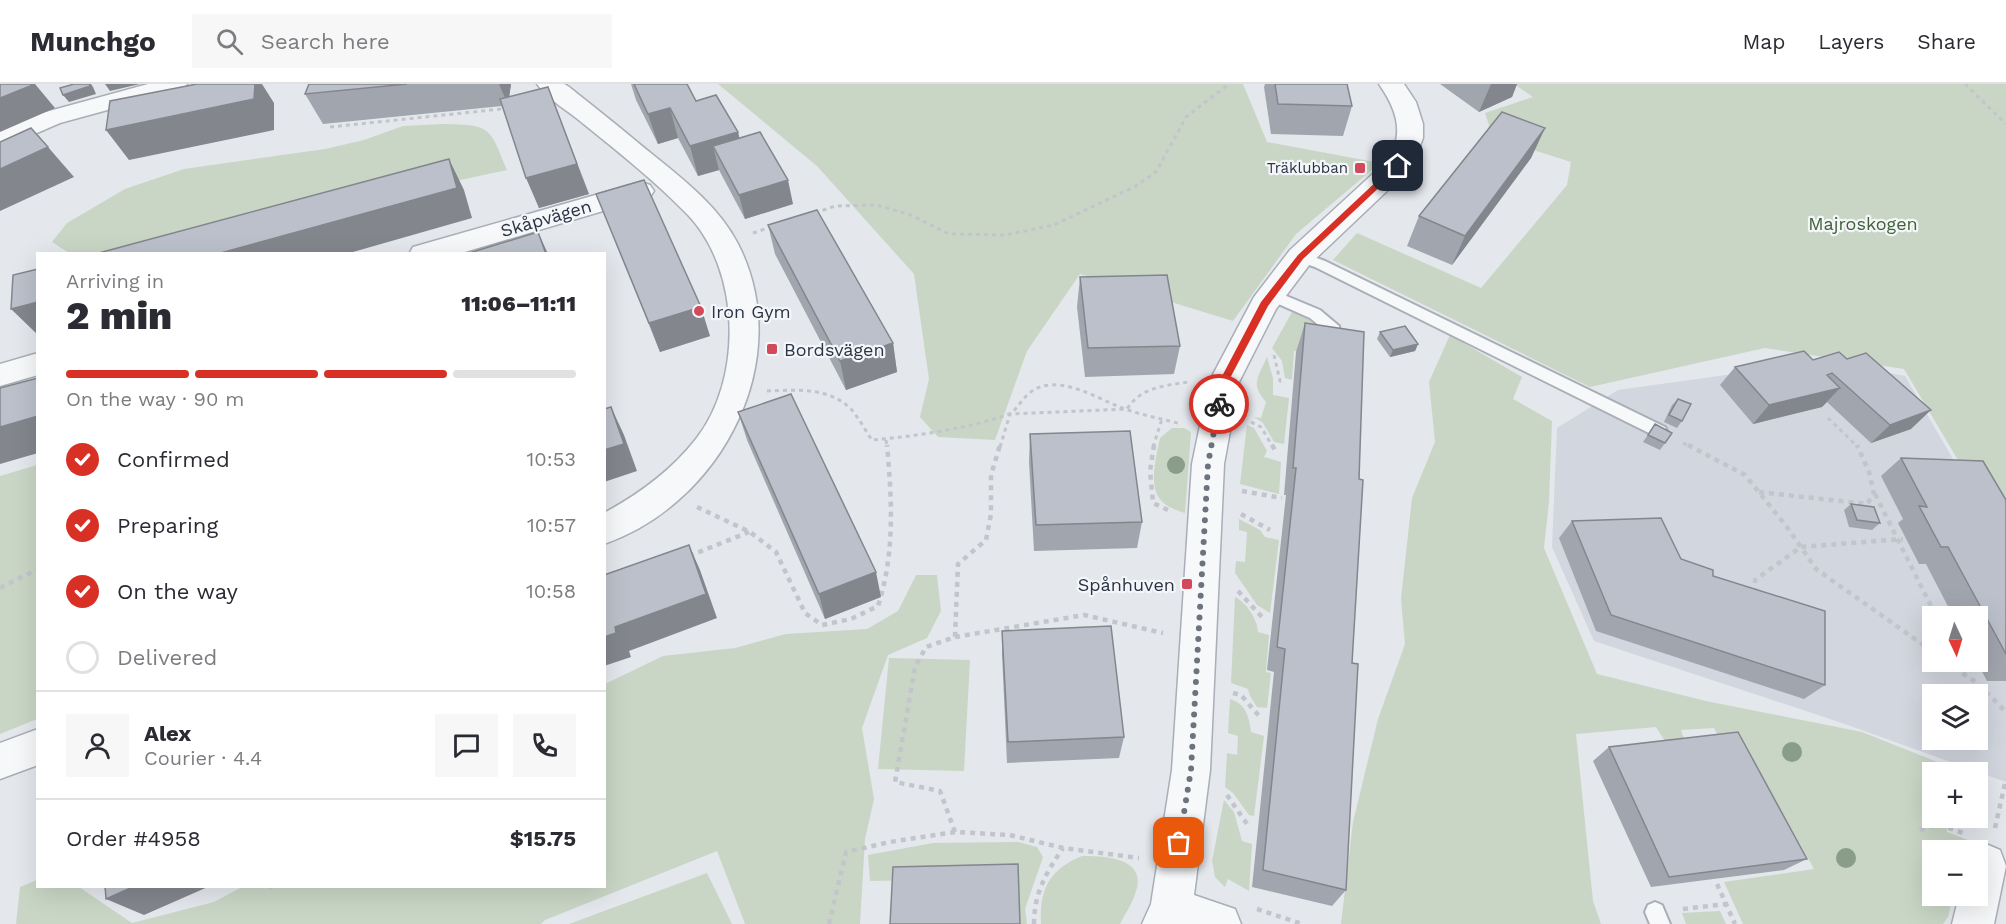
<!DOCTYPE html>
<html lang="en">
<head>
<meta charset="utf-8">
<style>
	:root { --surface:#fff; --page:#f7f7f7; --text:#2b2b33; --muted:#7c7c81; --line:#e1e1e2; --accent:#d93025 }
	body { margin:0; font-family:"Work Sans",sans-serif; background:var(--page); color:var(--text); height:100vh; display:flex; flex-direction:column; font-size:22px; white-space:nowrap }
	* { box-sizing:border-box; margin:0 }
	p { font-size:20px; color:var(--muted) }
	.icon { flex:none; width:33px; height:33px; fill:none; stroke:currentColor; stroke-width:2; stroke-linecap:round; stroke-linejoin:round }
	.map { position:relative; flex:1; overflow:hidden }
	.side { position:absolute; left:36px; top:168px; width:570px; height:636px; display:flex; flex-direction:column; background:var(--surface); border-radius:0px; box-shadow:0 6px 24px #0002 }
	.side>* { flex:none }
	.needle { width:39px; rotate:176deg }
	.tools { position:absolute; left:1922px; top:522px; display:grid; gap:12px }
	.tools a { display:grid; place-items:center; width:66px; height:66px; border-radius:0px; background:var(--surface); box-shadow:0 6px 24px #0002; font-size:30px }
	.pin { position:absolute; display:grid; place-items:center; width:51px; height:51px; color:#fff; margin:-26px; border-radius:12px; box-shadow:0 3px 9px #0006 }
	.courier { position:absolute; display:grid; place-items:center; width:60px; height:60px; margin:-30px; border:4px solid #d93025; border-radius:50%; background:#fff; color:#222; box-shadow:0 2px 8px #0007 }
	.overview em { font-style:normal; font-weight:800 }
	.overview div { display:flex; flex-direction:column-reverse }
	.overview { display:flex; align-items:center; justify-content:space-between; height:102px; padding:0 30px }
	h1 { font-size:39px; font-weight:800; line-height:45px }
	.bar { display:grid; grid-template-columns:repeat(4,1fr); gap:9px 6px; align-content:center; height:72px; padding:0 30px }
	.bar i { height:8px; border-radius:4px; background:var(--line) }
	.bar .selected { background:var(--accent) }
	.bar p { grid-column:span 4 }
	.line { display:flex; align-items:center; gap:15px; padding:0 30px; border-top:2px solid var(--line) }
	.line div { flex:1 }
	.round { display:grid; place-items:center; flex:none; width:63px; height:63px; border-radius:0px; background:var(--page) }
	ol { padding:0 30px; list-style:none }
	li { display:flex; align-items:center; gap:18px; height:66px }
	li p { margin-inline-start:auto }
	li .icon { padding:6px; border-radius:50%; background:var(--accent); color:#fff; stroke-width:4 }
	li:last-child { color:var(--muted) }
	li i { width:33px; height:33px; border:3px solid var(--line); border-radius:50% }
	header { display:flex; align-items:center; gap:36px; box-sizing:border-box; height:84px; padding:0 30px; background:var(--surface); border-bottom:2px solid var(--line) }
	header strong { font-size:28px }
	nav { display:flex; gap:33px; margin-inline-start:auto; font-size:21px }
	.search { width:420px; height:54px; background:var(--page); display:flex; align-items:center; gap:15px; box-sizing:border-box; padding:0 21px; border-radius:0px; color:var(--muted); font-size:22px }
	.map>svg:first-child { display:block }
	.built { fill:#d2d6de; fill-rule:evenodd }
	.green { fill:#c9d6c5 }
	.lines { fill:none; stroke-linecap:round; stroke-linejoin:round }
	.service-casing { stroke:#a9aeb7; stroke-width:4 }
	.minor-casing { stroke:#a9aeb7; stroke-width:3 }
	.path-far1 { stroke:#c2c5cb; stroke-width:3; stroke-dasharray:4 4; stroke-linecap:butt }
	.path { stroke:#c2c5cb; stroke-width:4.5; stroke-dasharray:5 5; stroke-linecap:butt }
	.service { fill:#f7f8fa; fill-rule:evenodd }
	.minor { fill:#f7f8fa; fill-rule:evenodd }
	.tree { fill:#899d89 }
	.wall { fill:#a1a5ae }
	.shaded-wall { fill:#83868d }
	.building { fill:#bbc0ca; stroke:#83868d; stroke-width:1.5 }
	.route { fill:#d93025 }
	.done { stroke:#6c737f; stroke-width:6; stroke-dasharray:0 10.8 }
	.poi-dot { fill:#d1495b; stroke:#f4f6f9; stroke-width:2 }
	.labels { text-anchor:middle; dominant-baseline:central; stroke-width:4.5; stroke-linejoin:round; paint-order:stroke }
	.far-poi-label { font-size:15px; fill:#2b3445; stroke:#f4f6f9; text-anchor:end }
	.street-label { font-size:18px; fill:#2b3445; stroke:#f4f6f9 }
	.park-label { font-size:18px; fill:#3f6138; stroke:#f4f6f9 }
	.poi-label { font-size:18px; fill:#2b3445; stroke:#f4f6f9; text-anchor:start }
</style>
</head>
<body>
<header>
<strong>Munchgo</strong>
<div class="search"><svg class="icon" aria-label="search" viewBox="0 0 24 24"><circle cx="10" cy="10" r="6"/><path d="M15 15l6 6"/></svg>Search here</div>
<nav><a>Map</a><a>Layers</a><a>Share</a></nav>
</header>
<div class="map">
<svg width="2006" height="840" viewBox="0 0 2006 840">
	<rect width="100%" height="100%" fill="#e4e7ec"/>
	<path class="built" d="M1827,277L1905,292L2006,467V698L1842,639L1594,557L1552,463L1557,344L1618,306ZM1932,532H1977V578H1932ZM1932,610H1977V656H1932Z"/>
	<path class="green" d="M718,0H1243L1267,58L1380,79L1296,150L1233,237L1080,190L1027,267L995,356L938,353L920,333L929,295L914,190L817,82Z
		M1514,0H2006V457L1904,285L1765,264L1590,303L1333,176L1357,149L1481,204L1567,101L1571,78L1487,51L1489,41L1485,29L1533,13Z
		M443,40C491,41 489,42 507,86L113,170L69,169L52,158L67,139L125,105L184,85L325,65L364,56L403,42Z
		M1292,228L1306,233L1325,250L1324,269L1294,267L1292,296L1285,294L1282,277L1272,264Z
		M1450,251L1522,293L1513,315L1552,337L1549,417L1544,464L1597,590L1706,617L1862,648L1945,681V688H1932V734H1946L1947,748L1968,756L1965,766H1932V812H1953L1948,833L1943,840H1743L1724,798L1814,785L1765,697L1742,699L1714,644L1681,646L1686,661L1668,662L1656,643L1576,650L1593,817L1601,840H1341L1353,738L1378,635L1405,560L1401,515L1412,414L1435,358L1429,298Z
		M1267,273L1273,294V311L1289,314L1284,360L1274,358L1263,339L1254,333L1261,334L1266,318C1250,299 1258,294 1267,273Z
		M1247,341L1254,344L1267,367L1264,373L1281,378L1279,410L1240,400Z
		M1172,344H1184L1191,348L1185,429C1176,426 1166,423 1160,415C1148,401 1157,370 1160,354Z
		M37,381V635L0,650V392Z
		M1239,435L1260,446L1265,453L1279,456L1270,529L1257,521L1235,489L1236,477L1245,478L1247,448L1239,446Z
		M916,491H937L941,527L927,554L888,571L862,644L874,715L865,755L860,840H745L717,767L545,836L541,840H16L20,803L37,796L38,802L79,803L132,839L214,818L242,803L604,802L605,600L663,572L735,564L786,550L867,545L898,527Z
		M1235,513C1246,518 1258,536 1258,548L1269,551L1266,588L1271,589L1267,624L1257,623L1250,612L1248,605L1231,599Z
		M889,574L970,576L964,687L878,685Z
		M1230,615C1246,620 1249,632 1251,648L1264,652L1254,732L1249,731L1233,709L1225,703L1227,669L1237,671L1238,652L1228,649Z
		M1224,716L1234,728L1242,757L1252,760L1249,807L1228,795L1225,803L1215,793L1212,777Z
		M1018,758L1037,763L1043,773L1025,825L1027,840H1020L1018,794L870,797L868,771L933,759Z
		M1082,772C1106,772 1149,774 1135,810C1132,820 1125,830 1120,840H1041C1039,805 1050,785 1082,772Z
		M707,789L732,840H569Z
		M1720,827L1726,840H1686L1682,829Z"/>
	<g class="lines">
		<g class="service-casing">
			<path id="service" d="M1300,168L1325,177L1665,343L1667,347L1665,351H1653L1315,183L1295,176L1293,173L1295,170Z
				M1272,206L1320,226L1339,242L1343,263L1341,267H1331L1327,248L1310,234L1267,215L1265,211Z
				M1655,818L1662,821L1670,840H1650L1645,828L1648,821Z"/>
		</g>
		<g class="minor-casing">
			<path id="minor" d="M148,0H187L184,5L60,39L0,65V47L42,29Z
				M537,0C545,0 557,0 564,0C569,2 575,8 579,11C598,26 617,41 636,57C672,87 716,117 738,160C797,275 722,419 604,460V429C639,410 671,387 696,355C743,295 741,187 688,131C657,99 621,70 585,41C570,28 548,16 537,0Z
				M1379,0H1404L1416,18L1423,40V54L1415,74L1407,88L1310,180L1276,225L1239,298L1224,380L1210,686L1194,811L1235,825L1241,840H1142L1151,820L1172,686L1192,380L1209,298L1254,213L1290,166L1390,74C1404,46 1396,25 1379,0Z
				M641,98L650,101L654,107L650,113L458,170H409L413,163Z
				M38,269V291L0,302V280Z
				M38,645V681L0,695V659Z
				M1986,760L2000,766L2006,782L1994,840H1952L1959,812H1977V766H1971Z"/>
		</g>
		<path class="path-far1" d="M1965,0L2006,40
			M330,43L501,25L508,29
			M815,129L835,122L877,121L911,131L949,150L1005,151L1054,141L1136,102L1156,88L1186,33L1229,0
			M753,149L771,143
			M1274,271L1280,297L1285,299
			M767,307C795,306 828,303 850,324C859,334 865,346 872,356C917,352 964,345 1007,331C1021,326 1023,303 1050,301C1077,299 1103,318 1128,326C1145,332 1163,335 1181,340
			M1828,334L1858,363
			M1251,338L1261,343L1273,363
			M886,356L887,363
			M1683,359L1691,363
			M1000,363L1010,330L1127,325C1141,303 1164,302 1188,298
			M1153,363L1162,335"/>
		<path class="path" d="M1154,361L1150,387L1153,419L1170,427
			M1272,361L1275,366
			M1688,361L1745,391L1787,443L1816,485L1932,567
			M1242,407L1282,414
			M1759,408L1867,420L1874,410L1869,388L1857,361
			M1875,410L1936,532
			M697,423L750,448L776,468L805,529L822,541L851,535L878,522C895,469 892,417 887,361
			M1241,430L1270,446
			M689,472L749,448
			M0,504L38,485
			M1238,507L1262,533
			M1755,509V496L1801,463L1903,455
			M955,553L1084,531L1163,549
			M1946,578L1977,599L2006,628
			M1233,609L1241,611L1259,632
			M1227,711L1247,740
			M1995,744L2006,695
			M1920,746L1939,740L1963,749
			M955,748L940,707L895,698L915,583L926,563L955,553L958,480L986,456L991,430V391L1000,361
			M1717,800L1735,840
			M270,805L271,802
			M1257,825L1302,840
			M1683,825L1726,820
			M829,840L846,768L890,758L955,748L1010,751L1063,764L1139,774
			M1034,840C1034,809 1046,789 1063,764"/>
		<use href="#service" class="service"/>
		<use href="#minor" class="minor"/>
	</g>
	<g class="tree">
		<circle cx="1176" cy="381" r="9"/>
		<circle cx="1792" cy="668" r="10"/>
		<circle cx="1846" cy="774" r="10"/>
	</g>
	<path class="wall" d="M309,0H511L509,13L589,110L539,124L502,22L323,40L305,10Z
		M631,0H687L696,17L738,48L739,54L793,120L745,135L719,86L698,92L678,54L658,60L636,16Z
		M1265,0H1347L1352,22L1343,52L1271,50L1264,3Z
		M1440,0H1517L1512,13L1479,28Z
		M1545,44L1531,74L1452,181L1407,162L1419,132Z
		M596,110L710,252L660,268Z
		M768,141L893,259L897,288L846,306L775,170Z
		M1080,193L1180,262L1174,290L1085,293L1077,223Z
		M1305,239L1352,579L1346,806L1332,822L1252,803L1274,588L1267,586L1286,411H1284L1296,268Z
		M1380,248L1418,260L1415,267L1390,273L1377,255Z
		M1839,268L1911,345L1871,359L1827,318L1822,323L1753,340L1720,301L1735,283L1813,276Z
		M1678,315L1682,337L1677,344L1664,338L1672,321Z
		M738,328L881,513L825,535L747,356Z
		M1655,340L1665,359L1660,366L1643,358Z
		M1030,350L1142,438L1137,464L1034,467L1029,378Z
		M1901,374L2006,416V597H1987L1977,578V532H1953L1926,480H1919L1898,439L1903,435L1881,392Z
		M1851,420L1880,439L1872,446L1849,443L1844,426Z
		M1572,437L1681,475L1713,492L1825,601L1804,615L1596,547L1559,454Z
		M1002,547L1124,653L1119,674L1007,679L1002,570Z
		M1609,663L1807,775L1784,786L1651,803L1593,677Z"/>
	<path class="shaded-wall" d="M35,0L55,24L0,48V14Z
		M89,0H91L93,3L96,10L69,18L63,11Z
		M105,0H140L110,7Z
		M255,0H262L274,19V46L129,76L106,46Z
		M499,0H511L508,21Z
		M1491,0H1517L1512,13L1479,28Z
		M548,3L589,110L539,124L526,94Z
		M670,24L678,54L658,60L648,30Z
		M1545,44L1531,74L1452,181L1465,152Z
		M738,48L745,78L713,62L719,86L698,92L690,62Z
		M48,63L74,93L0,127V85Z
		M449,75L464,106L472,134L346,170H217Z
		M788,96L793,120L745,135L739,111Z
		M538,148L548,170H546Z
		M38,218V251L11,225Z
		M701,223L710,252L660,268L649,239Z
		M893,259L897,288L846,306L840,277Z
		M1418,260L1415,267L1390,273L1393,266Z
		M1840,304L1822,323L1753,340L1769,321Z
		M611,323L624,351L637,387L604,398V366Z
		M1931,326L1911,345L1871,359L1890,341Z
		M38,332V369L0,380V343Z
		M689,461L700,486L717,534L629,567L631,573L604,582V553L615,543Z
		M876,488L881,513L825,535L819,510Z
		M135,802H210L144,831L106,815Z"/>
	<path class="building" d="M0,0H35L0,14Z
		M74,0H89L90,2L63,11L60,4Z
		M197,0H255L254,15L106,46L110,17Z
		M309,0H407L305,10Z
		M634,0H687L696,17L716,11L738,48L690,62L670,24L648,30Z
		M1275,0H1347L1352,22L1278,20Z
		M548,3L577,80L526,94L500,15Z
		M1502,28L1545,44L1465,152L1419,132Z
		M31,44L48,63L0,85V58Z
		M760,48L788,96L739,111L713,62Z
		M449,75L457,104L217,170H95Z
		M644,96L701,223L649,239L596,110Z
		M817,126L893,259L840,277L768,141Z
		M538,148L546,170H466Z
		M38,185V218L11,225L13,191Z
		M1167,191L1180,262L1088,264L1080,193Z
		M1305,239L1364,248L1359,395L1363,396L1352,579L1358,580L1346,806L1263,786L1285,565L1277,563L1296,384H1293Z
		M1405,242L1418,260L1393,266L1380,248Z
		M1804,267L1813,276L1839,268L1847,275L1866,269L1931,326L1890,341L1832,289L1827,291L1840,304L1769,321L1735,283Z
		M38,294V332L0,343V304Z
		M791,310L876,488L819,510L738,328Z
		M1678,315L1691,320L1682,337L1669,331Z
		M611,323L624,360L604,366V325Z
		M1655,340L1672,349L1665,359L1648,351Z
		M1130,347L1142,438L1036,441L1030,350Z
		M1901,374L1983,377L2006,416V570L1948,463H1941L1919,422L1927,423Z
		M1851,420L1874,423L1880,439L1857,436Z
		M1661,434L1681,475L1713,486V492L1825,527V601L1611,531L1572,437Z
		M689,461L706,510L615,543L616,549L604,553V491Z
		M1111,542L1124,653L1008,658L1002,547Z
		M1738,648L1807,775L1669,793L1609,663Z
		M1018,780L1020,840H890L893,783Z
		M105,802H135L106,815Z"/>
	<path class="route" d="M1395,80L1402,82L1303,175L1268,222L1228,298L1224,320L1223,322H1216L1219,298L1261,218L1298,171Z"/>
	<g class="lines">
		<path class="done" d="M1179,759L1191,686L1208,380L1219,320"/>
	</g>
	<g class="poi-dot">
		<rect x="1354" y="78" width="12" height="12" rx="3"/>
		<circle cx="699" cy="227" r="6"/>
		<rect x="766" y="259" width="12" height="12" rx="3"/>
		<rect x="1181" y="494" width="12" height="12" rx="3"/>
	</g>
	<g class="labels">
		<g class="far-poi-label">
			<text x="1348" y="84">Träklubban</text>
		</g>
		<g class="street-label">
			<text transform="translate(546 134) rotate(-16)">Skåpvägen</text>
		</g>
		<g class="park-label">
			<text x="1863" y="139">Majroskogen</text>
		</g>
		<g class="poi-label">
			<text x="711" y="227">Iron Gym</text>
			<text x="784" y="265">Bordsvägen</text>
			<text x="1175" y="500" text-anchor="end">Spånhuven</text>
		</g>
	</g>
</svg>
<div class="tools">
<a><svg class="needle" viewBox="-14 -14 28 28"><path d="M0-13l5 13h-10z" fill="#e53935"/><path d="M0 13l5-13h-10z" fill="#7c7c81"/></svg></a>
<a><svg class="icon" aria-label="layers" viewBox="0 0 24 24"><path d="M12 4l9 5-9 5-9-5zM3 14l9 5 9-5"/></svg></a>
<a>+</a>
<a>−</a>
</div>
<div class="pin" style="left:1179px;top:759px;background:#ea580c"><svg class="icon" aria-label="bag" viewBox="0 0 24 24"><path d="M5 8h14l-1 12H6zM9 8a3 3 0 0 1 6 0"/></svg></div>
<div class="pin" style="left:1398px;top:82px;background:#1f2937"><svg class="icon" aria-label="home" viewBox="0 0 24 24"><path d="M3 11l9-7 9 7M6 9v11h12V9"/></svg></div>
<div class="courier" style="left:1219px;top:320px"><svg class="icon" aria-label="bike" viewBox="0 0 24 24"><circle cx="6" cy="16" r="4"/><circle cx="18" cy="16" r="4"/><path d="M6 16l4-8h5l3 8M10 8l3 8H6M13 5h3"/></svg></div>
<section class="side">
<div class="overview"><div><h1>2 min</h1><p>Arriving in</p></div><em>11:06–11:11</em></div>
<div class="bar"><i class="selected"></i><i class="selected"></i><i class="selected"></i><i></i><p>On the way · 90 m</p></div>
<ol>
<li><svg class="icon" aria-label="check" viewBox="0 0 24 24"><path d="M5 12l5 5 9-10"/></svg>Confirmed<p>10:53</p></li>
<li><svg class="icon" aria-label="check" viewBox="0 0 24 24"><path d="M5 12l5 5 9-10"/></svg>Preparing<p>10:57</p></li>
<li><svg class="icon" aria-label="check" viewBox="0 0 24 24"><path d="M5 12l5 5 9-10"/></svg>On the way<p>10:58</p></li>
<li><i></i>Delivered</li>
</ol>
<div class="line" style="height:108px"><a class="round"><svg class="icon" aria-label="person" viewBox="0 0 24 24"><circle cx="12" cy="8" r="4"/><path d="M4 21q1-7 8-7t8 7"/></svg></a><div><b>Alex</b><p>Courier · 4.4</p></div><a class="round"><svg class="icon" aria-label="chat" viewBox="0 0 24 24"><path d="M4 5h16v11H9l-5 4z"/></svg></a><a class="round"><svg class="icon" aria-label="phone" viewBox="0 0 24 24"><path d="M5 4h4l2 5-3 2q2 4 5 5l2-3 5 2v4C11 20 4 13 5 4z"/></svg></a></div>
<div class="line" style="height:78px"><div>Order #4958</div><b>$15.75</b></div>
</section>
</div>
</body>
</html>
